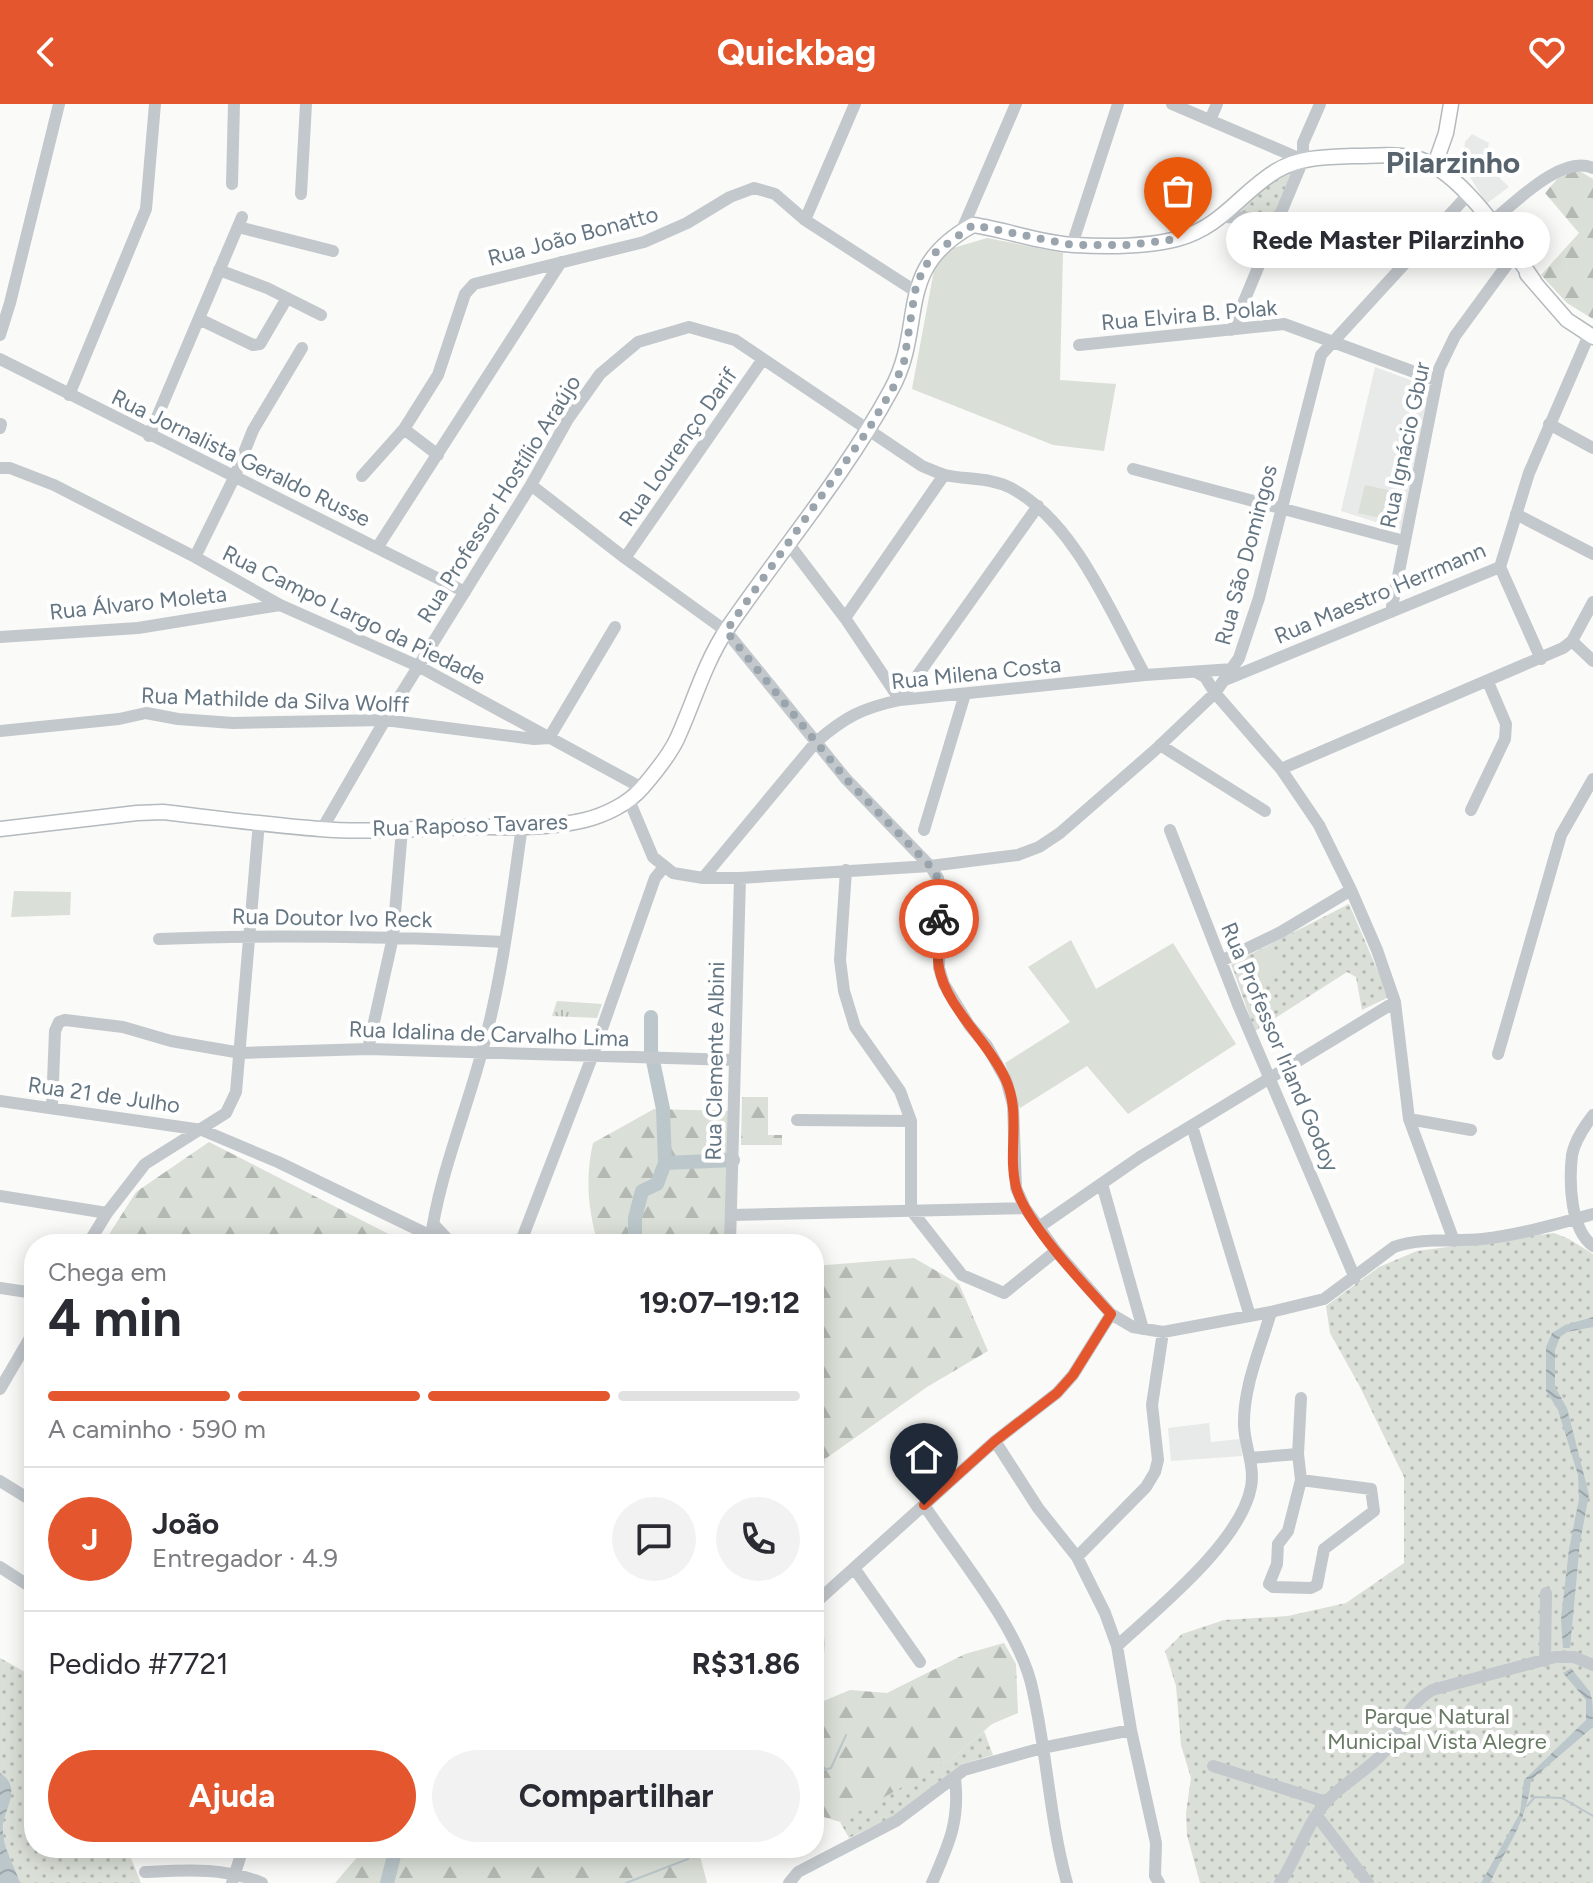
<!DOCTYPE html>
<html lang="pt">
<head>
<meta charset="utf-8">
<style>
	:root { --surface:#fff; --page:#f2f2f3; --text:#2b2b33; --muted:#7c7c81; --line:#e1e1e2; --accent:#e4572e }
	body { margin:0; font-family:Figtree,sans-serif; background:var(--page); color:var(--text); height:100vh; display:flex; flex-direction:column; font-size:30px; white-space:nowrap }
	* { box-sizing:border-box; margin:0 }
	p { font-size:26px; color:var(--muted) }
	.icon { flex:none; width:44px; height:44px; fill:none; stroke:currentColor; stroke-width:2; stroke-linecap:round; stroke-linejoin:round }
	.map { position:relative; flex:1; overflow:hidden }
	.drawer { position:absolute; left:24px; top:1130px; width:800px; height:624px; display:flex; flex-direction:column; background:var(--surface); border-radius:32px; box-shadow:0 4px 20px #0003 }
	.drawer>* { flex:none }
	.pin { position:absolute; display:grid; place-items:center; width:68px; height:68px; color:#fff; margin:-82px -34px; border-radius:50% 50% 50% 0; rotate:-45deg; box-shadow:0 0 8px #0007 }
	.pin .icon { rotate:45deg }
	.courier { position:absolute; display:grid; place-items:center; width:80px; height:80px; margin:-40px; border:6px solid #e4572e; border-radius:50%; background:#fff; color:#222; box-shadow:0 2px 10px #0007 }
	.bubble { position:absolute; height:56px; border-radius:28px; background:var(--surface); box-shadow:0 4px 20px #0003; font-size:26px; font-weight:700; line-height:56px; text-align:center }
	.headline em { font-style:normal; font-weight:700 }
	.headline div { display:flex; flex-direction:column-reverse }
	.headline { display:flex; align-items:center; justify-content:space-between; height:136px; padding:0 24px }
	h1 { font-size:52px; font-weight:700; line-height:60px }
	.bar { display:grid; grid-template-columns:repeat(4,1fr); gap:12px 8px; align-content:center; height:96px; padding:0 24px }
	.bar i { height:10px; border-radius:6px; background:var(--line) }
	.bar .active { background:var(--accent) }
	.bar p { grid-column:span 4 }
	.line { display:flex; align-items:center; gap:20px; padding:0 24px; border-top:2px solid var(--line) }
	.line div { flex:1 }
	.round { display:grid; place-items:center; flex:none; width:84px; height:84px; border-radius:42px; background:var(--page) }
	.cta { display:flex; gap:16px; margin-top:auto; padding:16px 24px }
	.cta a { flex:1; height:92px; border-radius:48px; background:var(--accent); color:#fff; font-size:32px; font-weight:700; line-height:92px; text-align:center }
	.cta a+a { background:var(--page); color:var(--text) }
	header { display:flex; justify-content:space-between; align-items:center; height:104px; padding:0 24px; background:var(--accent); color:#fff; font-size:36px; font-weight:700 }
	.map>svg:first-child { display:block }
	.built { fill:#e8e9e9 }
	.grass { fill:url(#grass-tufts) }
	.forest { fill:url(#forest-firs) }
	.park { fill:url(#park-dots) }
	.pitch { fill:#dadfd7 }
	.water { fill:url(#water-waves) }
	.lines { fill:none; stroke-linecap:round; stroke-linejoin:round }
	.stream { stroke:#bbc7cb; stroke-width:2 }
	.river { stroke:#bbc7cb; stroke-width:14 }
	.major-casing { stroke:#b5babe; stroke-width:17 }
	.minor { stroke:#c3c8cc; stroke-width:12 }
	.major { stroke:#fff; stroke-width:14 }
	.done { stroke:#99a4ac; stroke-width:8; stroke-dasharray:0 14.4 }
	.route { stroke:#e4572e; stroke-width:10 }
	.labels { text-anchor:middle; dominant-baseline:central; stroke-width:8; stroke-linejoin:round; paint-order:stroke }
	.street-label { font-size:22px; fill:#657683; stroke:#fff }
	.park-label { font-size:22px; fill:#687a64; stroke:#fff }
	.district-label { font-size:30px; font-weight:bold; fill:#57646e; stroke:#fff }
</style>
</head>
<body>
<header><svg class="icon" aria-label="back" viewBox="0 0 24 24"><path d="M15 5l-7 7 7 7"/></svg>Quickbag<svg class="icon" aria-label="heart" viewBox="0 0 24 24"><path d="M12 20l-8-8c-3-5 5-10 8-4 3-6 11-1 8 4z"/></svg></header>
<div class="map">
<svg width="1593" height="1779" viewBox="0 0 1593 1779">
	<defs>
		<pattern id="grass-tufts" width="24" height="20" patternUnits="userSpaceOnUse" patternTransform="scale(2)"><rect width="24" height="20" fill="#dadfd7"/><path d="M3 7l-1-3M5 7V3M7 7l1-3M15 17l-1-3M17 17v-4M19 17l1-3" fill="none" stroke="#b4b9b4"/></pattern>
		<pattern id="forest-firs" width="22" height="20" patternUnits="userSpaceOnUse" patternTransform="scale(2)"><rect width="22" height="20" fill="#dadfd7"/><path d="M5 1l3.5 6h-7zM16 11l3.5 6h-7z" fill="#b4b9b4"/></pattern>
		<pattern id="park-dots" width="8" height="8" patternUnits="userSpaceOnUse" patternTransform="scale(2)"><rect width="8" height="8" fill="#dadfd7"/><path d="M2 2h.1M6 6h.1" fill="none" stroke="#b4b9b4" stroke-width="1.8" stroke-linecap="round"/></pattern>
		<pattern id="water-waves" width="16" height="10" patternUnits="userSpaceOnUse" patternTransform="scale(2)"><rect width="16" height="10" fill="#bbc7cb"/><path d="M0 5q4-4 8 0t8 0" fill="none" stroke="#9ca6aa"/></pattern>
	</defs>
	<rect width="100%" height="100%" fill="#fafaf8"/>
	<path class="built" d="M1472,30L1489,39L1485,57L1500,64L1497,71L1509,83L1486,100L1463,61L1465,38Z
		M1375,263L1429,283L1401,426L1341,407Z
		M1209,1319L1211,1338L1240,1335L1242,1352L1171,1357L1168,1324Z"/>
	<path class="grass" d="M557,897L602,900L597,914L552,912Z"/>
	<path class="forest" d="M1578,66L1593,75V215L1567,199L1541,171L1579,129L1545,89L1559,73Z
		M742,993H768V1031H782V1041H741Z
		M654,1005L729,1007C726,1051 729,1095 727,1140H598C588,1106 585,1074 593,1039Z
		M209,1038L408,1140H185L171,1131L165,1140H103L136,1088Z
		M914,1154L959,1180L988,1247L927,1283L825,1355L818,1395L814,1400V1162Z
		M1004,1539L1016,1560L1018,1609L992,1620L952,1655L875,1701L840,1718L814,1710V1601L850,1586L887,1589L965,1550Z
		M365,1744H698L707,1779H335Z"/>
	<path class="park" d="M1294,65L1276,108H1239L1271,78Z
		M1349,800L1389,893L1362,906L1356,873L1347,868L1255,927L1231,860Z
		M1554,1129L1569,1135L1593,1150V1779H1200L1187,1731L1186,1709L1191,1674L1181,1641L1176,1582L1165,1547L1182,1530L1224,1516L1288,1512L1346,1499L1404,1459V1373L1359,1281L1330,1229L1326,1202L1379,1163L1417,1147Z
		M0,1554L34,1573V1744H127L141,1779H0Z
		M984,1627L993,1651L963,1660L894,1712L849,1734L840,1718L952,1655Z"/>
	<path class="pitch" d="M987,134L1063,149L1060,276L1116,280L1104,347L1053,341L912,285L934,166L950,145Z
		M1365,381L1401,389L1394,417L1358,409Z
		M14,787L71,788L70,811L11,813Z
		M1071,836L1096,885L1173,839L1236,940L1128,1010L1087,962L1020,1004L1005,959L1070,918L1028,863Z
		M1272,847L1282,868L1249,885L1239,863Z"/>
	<path class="water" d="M1593,1213V1223L1567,1228L1560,1233L1555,1246V1283L1567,1304L1589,1391L1580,1438L1570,1544H1563L1561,1515L1569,1445L1579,1395L1578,1371L1558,1306L1546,1287V1243L1552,1229L1565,1221Z
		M1571,1564C1593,1593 1593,1583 1593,1623L1531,1676C1527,1718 1507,1741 1490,1779H1481L1520,1709L1524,1676L1586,1616V1596L1563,1569Z
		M0,1669C21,1682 7,1701 3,1719C2,1725 4,1738 6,1744C10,1756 16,1767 20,1779H0Z"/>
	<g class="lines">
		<path class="stream" d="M814,1669L831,1664L846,1631
			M1527,1702L1535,1693L1562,1694L1593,1712
			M626,1779L688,1755L692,1744"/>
		<path class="river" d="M665,1059L733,1056
			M635,1140V1114L642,1087L657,1080L665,1059L663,1005L651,947V913
			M387,1779L396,1744"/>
		<g class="major-casing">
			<path id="major" d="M1434,63L1446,29L1451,0
				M1527,170L1567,216L1593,233
				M0,725L137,709L163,708C215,714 268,721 320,725C369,729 421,724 471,723C508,723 548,725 585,716C605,711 628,700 642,684C654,670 669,652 677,635C694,598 704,560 727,525C781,446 845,371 891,286C927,221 892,165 973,121C1007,126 1040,139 1074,141C1107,143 1145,143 1177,135C1222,123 1240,89 1276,67C1299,53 1326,53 1352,52C1374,52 1399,49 1419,55C1463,69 1508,140 1534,177"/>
		</g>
		<path class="minor" d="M1172,0L1303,56
			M1210,16L1217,0
			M232,80L234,0
			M301,90L306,0
			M1223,113L1278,115
			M805,116L855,0
			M1490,119C1514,100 1561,50 1593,64
			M238,123L333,147
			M961,128L1016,0
			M1072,141L1118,0
			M219,166L267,184L321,211
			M199,215L253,241L260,240L287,194
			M1232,226L1303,56V39L1320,0
			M0,231L10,199L59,0
			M1079,241L1284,220L1436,276
			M0,255L465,488
			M69,291L146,105L155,0
			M1549,320L1593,344
			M0,324L1,320
			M404,325L438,351
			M149,332L242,113
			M0,364H10L54,381L195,453L280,501L418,562L642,684
			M1133,365L1404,437
			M362,372L404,325L438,271L465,190L474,180L644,138L687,119L730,93L754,84L775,90L805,116L915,187
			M531,381L625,454L726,527L846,675L930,762L938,774L940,786L939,864L944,880L969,921L987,942L1006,976L1013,1001L1016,1084L1025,1104L1056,1147L1111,1210L1133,1223L1163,1228L1271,1208L1324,1195L1394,1143C1422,1133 1453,1138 1482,1135C1519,1131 1557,1120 1593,1110
			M1516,410L1593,450
			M788,439L845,514L900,596L1038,402
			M377,444L561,158
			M195,453L234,374L253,326L302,244
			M625,454L763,255
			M1500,463L1541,555
			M1391,508L1439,265L1455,232L1512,154
			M845,514L944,371
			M0,533L138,524L280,501
			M1572,537L1593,557
			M1196,568L1205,573L1215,589L1281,665L1319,721L1351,786L1377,846L1395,898L1409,1015L1454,1137
			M1225,576L1500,463L1529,369L1589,231
			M0,627L119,615L146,609L178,615L233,619L385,616L534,635L549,634L615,523
			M1160,641L1265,707
			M1281,665L1563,544L1572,537L1593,498
			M629,696L653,753L673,769L703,774H740L930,762L1018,751L1039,743L1060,729L1154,647L1215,589L1239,554L1259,494L1321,251L1464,95
			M1471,706L1505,635L1506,620L1488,578
			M322,725L385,616L531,381L568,315L600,270L638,238L689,223L735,236L922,362C930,365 937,369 945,371C967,376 990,373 1011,384C1075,418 1111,509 1145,571
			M924,726L965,590
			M1170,726L1239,903L1355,1174
			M846,766L840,856L844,887L855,923L900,987L911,1017V1106L962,1171L1004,1189L1056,1147
			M703,774L816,638C845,613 862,604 900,596L1145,571L1233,565
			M159,835C274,830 389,833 505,838
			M1221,857L1281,828L1351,786
			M368,945L393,833L402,725
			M1498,950L1561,731L1593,675
			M0,997L202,1026L278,1058L431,1132
			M52,1003L55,927L59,918L65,916L123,923L171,937L241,949L368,945L735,956
			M1593,1011C1584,1023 1575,1036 1572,1051C1569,1078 1570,1125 1593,1142
			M1409,1015L1471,1026
			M797,1016L911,1017
			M1192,1022L1250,1212
			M1102,1080L1143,1225
			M0,1092L107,1109
			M731,1111L1025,1104
			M434,1121L452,1140
			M1039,1123L1140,1053L1395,898
			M88,1140L107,1109L145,1060L226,1009L236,988L259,718
			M430,1140C438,1075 464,1014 481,951C502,877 511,799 522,722
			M520,1140L592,953L655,774L664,763
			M730,1140L740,774
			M0,1184L34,1189
			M0,1285L34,1227
			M995,1337L1038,1404L1077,1453L1105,1509L1117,1542L1131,1626L1156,1739L1155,1772L1159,1779
			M1250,1354L1298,1350
			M1301,1376L1371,1385L1374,1407L1324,1445L1317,1481L1311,1484L1273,1483L1269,1480L1277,1460L1278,1440L1288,1427L1301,1376L1298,1350L1301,1294
			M0,1377L34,1398
			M924,1401C958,1452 1016,1521 1031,1579C1047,1645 1049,1714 1067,1779
			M1077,1453L1146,1383L1155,1368L1158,1356L1152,1301L1163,1228
			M0,1463L34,1485
			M854,1464L920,1558
			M814,1500L995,1337L1057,1289L1073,1271L1111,1210
			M814,1518C820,1532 820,1549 814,1563
			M1117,1542C1157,1505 1241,1438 1251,1383C1255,1362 1245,1343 1244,1322C1243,1283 1260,1246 1271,1208
			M1545,1557L1546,1489
			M1213,1662L1326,1698
			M1317,1712L1368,1779
			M351,1744L358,1746
			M521,1744L523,1748L548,1744
			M145,1768C186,1766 224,1763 262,1779
			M232,1779L243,1744
			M789,1779L798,1768L896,1717L964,1666L1042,1644L1131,1626
			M932,1779C949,1740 960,1717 955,1674
			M1280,1779C1297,1754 1306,1721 1326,1698C1343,1679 1367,1667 1383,1649C1405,1625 1402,1605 1432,1586L1555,1553H1574L1593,1561"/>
		<use href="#major" class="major"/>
	</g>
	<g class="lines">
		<path class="done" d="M939,815L938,774L930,762L846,675L726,527L868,326L893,284L904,258L915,187L923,165L936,148L973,121L1072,141H1128L1178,135"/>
		<path class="route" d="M924,1401L995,1337L1057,1289L1073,1271L1111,1210C1085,1182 1025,1118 1016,1083C1007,1047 1022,1009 1005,974C988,937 946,903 939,864C936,848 939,831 939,815"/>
	</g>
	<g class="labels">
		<g class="street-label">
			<text transform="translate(573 132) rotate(-15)">Rua João Bonatto</text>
			<text transform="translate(1189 211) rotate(-5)">Rua Elvira B. Polak</text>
			<text transform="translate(1405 341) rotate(-78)">Rua Ignácio Gbur</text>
			<text transform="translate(678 343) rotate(-55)">Rua Lourenço Darif</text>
			<text transform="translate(241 354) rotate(26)">Rua Jornalista Geraldo Russe</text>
			<text transform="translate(499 395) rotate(-58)">Rua Professor Hostílio Araújo</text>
			<text transform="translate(1246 451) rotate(-75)">Rua São Domingos</text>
			<text transform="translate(1380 489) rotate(-23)">Rua Maestro Herrmann</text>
			<text transform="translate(138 499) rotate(-6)">Rua Álvaro Moleta</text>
			<text transform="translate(354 511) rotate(26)">Rua Campo Largo da Piedade</text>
			<text transform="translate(976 569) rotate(-6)">Rua Milena Costa</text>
			<text transform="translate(275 596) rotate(2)">Rua Mathilde da Silva Wolff</text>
			<text transform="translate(470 721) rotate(-2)">Rua Raposo Tavares</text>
			<text transform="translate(332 814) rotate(1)">Rua Doutor Ivo Reck</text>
			<text transform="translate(489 930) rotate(2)">Rua Idalina de Carvalho Lima</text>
			<text transform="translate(1280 943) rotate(67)">Rua Professor Irland Godoy</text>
			<text transform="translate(715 957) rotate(-89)">Rua Clemente Albini</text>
			<text transform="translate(104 991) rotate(8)">Rua 21 de Julho</text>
		</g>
		<g class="park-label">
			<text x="1437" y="1612">Parque Natural<tspan x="1437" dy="25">Municipal Vista Alegre</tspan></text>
		</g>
		<g class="district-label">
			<text x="1453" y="58">Pilarzinho</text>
		</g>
	</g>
</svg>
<div class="pin" style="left:1178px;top:135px;background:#ea580c"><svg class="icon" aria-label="bag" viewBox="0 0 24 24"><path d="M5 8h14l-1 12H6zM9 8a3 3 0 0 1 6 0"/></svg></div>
<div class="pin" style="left:924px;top:1401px;background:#1f2937"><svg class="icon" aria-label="home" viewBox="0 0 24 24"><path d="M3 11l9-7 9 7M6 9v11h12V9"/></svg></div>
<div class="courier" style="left:939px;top:815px"><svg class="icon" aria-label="bike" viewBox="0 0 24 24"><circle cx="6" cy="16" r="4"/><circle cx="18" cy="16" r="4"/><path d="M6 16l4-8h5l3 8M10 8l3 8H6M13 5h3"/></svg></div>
<div class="bubble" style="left:1226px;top:108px;width:324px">Rede Master Pilarzinho</div>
<section class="drawer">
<div class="headline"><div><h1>4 min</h1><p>Chega em</p></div><em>19:07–19:12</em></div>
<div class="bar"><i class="active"></i><i class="active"></i><i class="active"></i><i></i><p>A caminho · 590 m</p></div>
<div class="line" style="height:144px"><b class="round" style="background:var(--accent);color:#fff">J</b><div><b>João</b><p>Entregador · 4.9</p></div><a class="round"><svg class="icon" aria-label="chat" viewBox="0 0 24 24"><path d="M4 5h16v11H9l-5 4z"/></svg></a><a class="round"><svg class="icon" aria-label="phone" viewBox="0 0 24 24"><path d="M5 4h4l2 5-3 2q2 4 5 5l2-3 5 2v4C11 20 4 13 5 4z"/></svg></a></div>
<div class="line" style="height:104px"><div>Pedido #7721</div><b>R$31.86</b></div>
<div class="cta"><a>Ajuda</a><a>Compartilhar</a></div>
</section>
</div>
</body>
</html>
